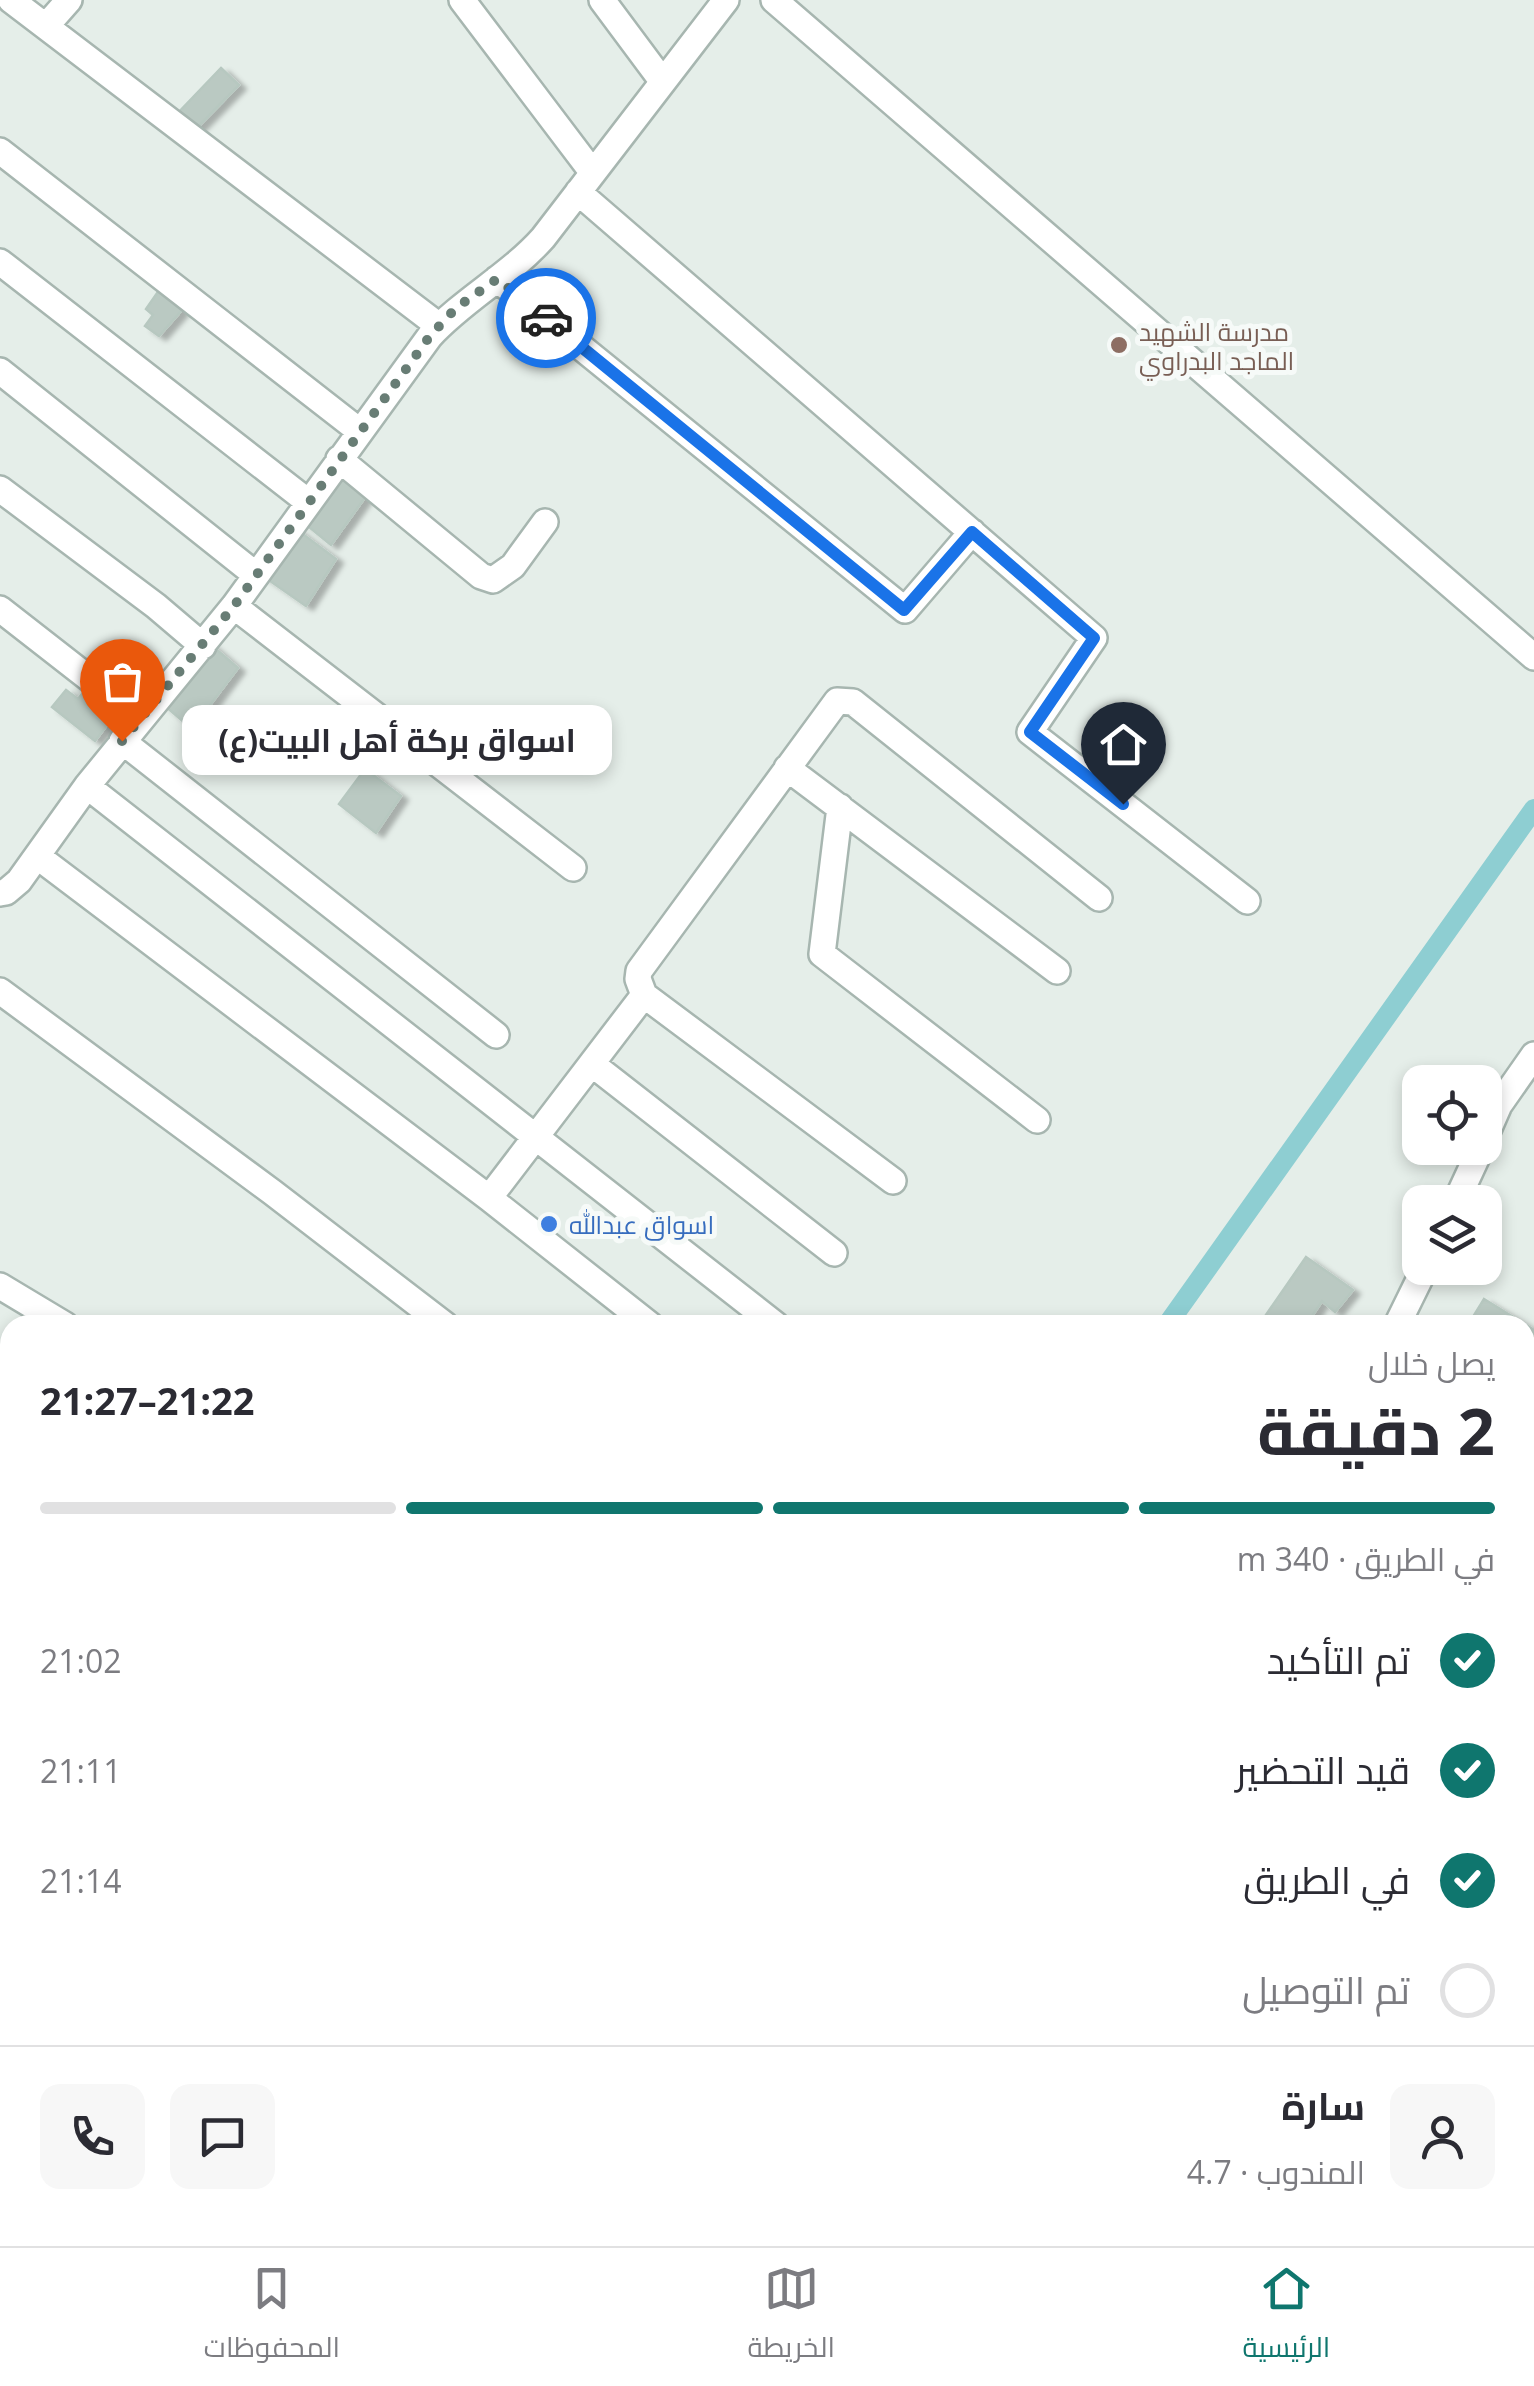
<!DOCTYPE html>
<html lang="ar">
<head>
<meta charset="utf-8">
<style>
	:root { --surface:#fff; --page:#f7f7f7; --text:#2b2b33; --muted:#7c7c81; --line:#e1e1e2; --accent:#0f766e }
	body { margin:0; font-family:"Open Sans",Cairo,sans-serif; background:var(--page); color:var(--text); direction:rtl; height:100vh; display:flex; flex-direction:column; font-size:38px; white-space:nowrap }
	* { box-sizing:border-box; margin:0 }
	p { font-size:32px; color:var(--muted) }
	.icon { flex:none; width:55px; height:55px; fill:none; stroke:currentColor; stroke-width:2; stroke-linecap:round; stroke-linejoin:round }
	.map { position:relative; flex:1; overflow:hidden; direction:ltr }
	.details { position:absolute; left:0px; top:1315px; width:1535px; height:932px; display:flex; flex-direction:column; background:var(--surface); border-radius:30px 30px 0 0; box-shadow:0 5px 15px #0003; direction:rtl }
	.details>* { flex:none }
	.fabs { position:absolute; left:1402px; top:1065px; display:grid; gap:20px }
	.fabs a { display:grid; place-items:center; width:100px; height:100px; border-radius:20px; background:var(--surface); box-shadow:0 5px 15px #0003; font-size:50px }
	.pin { position:absolute; display:grid; place-items:center; width:85px; height:85px; color:#fff; margin:-102px -42px; border-radius:50% 50% 50% 0; rotate:-45deg; box-shadow:0 0 10px #0007 }
	.pin .icon { rotate:45deg }
	.courier { position:absolute; display:grid; place-items:center; width:100px; height:100px; margin:-50px; border:8px solid #1a73e8; border-radius:50%; background:#fff; color:#222; box-shadow:0 2px 12px #0007 }
	.bubble { position:absolute; height:70px; border-radius:20px; background:var(--surface); box-shadow:0 5px 15px #0003; font-size:32px; font-weight:700; line-height:70px; text-align:center; direction:rtl }
	.headline em { font-style:normal; font-weight:700 }
	.headline div { display:flex; flex-direction:column-reverse }
	.headline { display:flex; align-items:center; justify-content:space-between; height:170px; padding:0 40px }
	h1 { font-size:65px; font-weight:700; line-height:75px }
	.bar { display:grid; grid-template-columns:repeat(4,1fr); gap:15px 10px; align-content:center; height:120px; padding:0 40px }
	.bar i { height:12px; border-radius:8px; background:var(--line) }
	.bar .selected { background:var(--accent) }
	.bar p { grid-column:span 4 }
	.line { display:flex; align-items:center; gap:25px; padding:0 40px; border-top:2px solid var(--line) }
	.line div { flex:1 }
	.round { display:grid; place-items:center; flex:none; width:105px; height:105px; border-radius:20px; background:var(--page) }
	ol { padding:0 40px; list-style:none }
	li { display:flex; align-items:center; gap:30px; height:110px }
	li p { margin-inline-start:auto }
	li .icon { padding:10px; border-radius:50%; background:var(--accent); color:#fff; stroke-width:4 }
	li:last-child { color:var(--muted) }
	li i { width:55px; height:55px; border:5px solid var(--line); border-radius:50% }
	.tab-bar { display:flex; justify-content:space-around; align-items:center; height:140px; border-top:2px solid var(--line); background:var(--surface); font-size:28px; color:var(--muted) }
	.tab-bar a { display:grid; justify-items:center; gap:5px }
	.tab-bar .selected { color:var(--accent) }
	.map>svg:first-child { display:block }
	.lines { fill:none; stroke-linecap:round; stroke-linejoin:round }
	.canal { stroke:#8eced2; stroke-width:20 }
	.building { fill:#bac9c2; stroke:#b7c8c0; stroke-width:2.5; filter:url(#shadow) }
	.minor-casing { stroke:#a7b6b0; stroke-width:30 }
	.minor { stroke:#fff; stroke-width:25 }
	.done { stroke:#687d75; stroke-width:10; stroke-dasharray:0 18 }
	.route { stroke:#1a73e8; stroke-width:12 }
	.education-dot { fill:#8d6e63; stroke:#f6faf8; stroke-width:4 }
	.shop-dot { fill:#3f7fe0; stroke:#f6faf8; stroke-width:4 }
	.labels { text-anchor:middle; dominant-baseline:central; stroke-width:10; stroke-linejoin:round; paint-order:stroke }
	.education-label { font-size:25px; fill:#785e54; stroke:#f6faf8; text-anchor:start }
	.shop-label { font-size:25px; fill:#366cbe; stroke:#f6faf8; text-anchor:start }
</style>
</head>
<body>
<div class="map">
<svg width="1534" height="2246" viewBox="0 0 1534 2246">
	<defs>
		<filter id="shadow"><feDropShadow dx="7" dy="4" stdDeviation="2.5" flood-color="#0004"/></filter>
	</defs>
	<rect width="100%" height="100%" fill="#e5eee9"/>
	<g class="lines">
		<path class="canal" d="M1167,1325L1534,809
			M504,2246L510,2238"/>
	</g>
	<path class="building" d="M221,68L239,85L189,136L174,117Z
		M160,289L182,310L159,336L145,326L153,315L146,309Z
		M337,472L366,496L331,545L303,522Z
		M296,529L336,559L306,606L263,576Z
		M210,644L238,668L192,729L164,705Z
		M89,685L119,709L95,741L52,707L66,690L78,699Z
		M365,769L401,796L376,833L339,804Z
		M1306,1257L1353,1290L1335,1312L1322,1301L1306,1325H1259Z
		M1484,1299L1534,1330L1525,1352V1325H1468Z
		M1526,1795L1534,1801V1835L1525,1847Z
		M1534,2101V2123L1525,2134V2112Z
		M1525,2149L1534,2156V2205L1525,2217Z
		M865,2238H908L902,2246H876Z"/>
	<g class="lines">
		<g class="minor-casing">
			<path id="minor" d="M11,0L439,326
				M462,0L593,173
				M602,0L663,82
				M774,0L1534,657
				M46,26L69,0
				M0,151L353,426
				M578,192L1094,638L1030,732L1247,901
				M0,262L307,501
				M497,279L905,610L972,532
				M0,371L256,575
				M339,459L481,576L493,580L513,566L545,522
				M0,489L156,606L203,646
				M234,606L573,868
				M0,609L141,719
				M122,741L496,1035
				M787,768L1057,971
				M87,786L776,1325
				M840,807L822,954L1037,1120
				M37,856L489,1198L650,1325
				M0,893L6,892L19,881L87,786L234,606L430,336C464,299 509,276 543,238L726,0
				M0,991L272,1192L445,1325
				M644,995L638,979L639,971L837,701L853,702L1099,898
				M592,1064L834,1253
				M1485,1137L1499,1105L1534,1055
				M489,1198L644,995L893,1181
				M1456,1202L1481,1148
				M0,1286L65,1325
				M1397,1325L1425,1268
				M1525,1886L1534,1893
				M0,2018L10,2024
				M1525,2069L1534,2076
				M0,2121L10,2127
				M190,2238L204,2246
				M310,2238L313,2246
				M945,2238L958,2246
				M1241,2238L1255,2246
				M1507,2238L1519,2246
				M470,2246L476,2238
				M582,2246L588,2238
				M745,2246L751,2238
				M1145,2246L1151,2238"/>
		</g>
		<use href="#minor" class="minor"/>
	</g>
	<g class="lines">
		<path class="done" d="M122,741L234,606L430,336L456,308L497,279L546,318"/>
		<path class="route" d="M546,318L904,610L972,532L1094,638L1030,732L1123,804"/>
	</g>
	<circle class="education-dot" cx="1119" cy="345" r="10"/>
	<circle class="shop-dot" cx="549" cy="1224" r="10"/>
	<g class="labels">
		<g class="education-label">
			<text x="1139" y="331">مدرسة الشهيد<tspan x="1139" dy="29">الماجد البدراوي</tspan></text>
		</g>
		<g class="shop-label">
			<text x="569" y="1224">اسواق عبدالله</text>
		</g>
	</g>
</svg>
<div class="fabs">
<a><svg class="icon" aria-label="locate" viewBox="0 0 24 24"><circle cx="12" cy="12" r="6"/><path d="M12 2v4M12 18v4M2 12h4M18 12h4"/></svg></a>
<a><svg class="icon" aria-label="layers" viewBox="0 0 24 24"><path d="M12 4l9 5-9 5-9-5zM3 14l9 5 9-5"/></svg></a>
</div>
<div class="pin" style="left:122px;top:741px;background:#ea580c"><svg class="icon" aria-label="bag" viewBox="0 0 24 24"><path d="M5 8h14l-1 12H6zM9 8a3 3 0 0 1 6 0"/></svg></div>
<div class="pin" style="left:1123px;top:804px;background:#1f2937"><svg class="icon" aria-label="home" viewBox="0 0 24 24"><path d="M3 11l9-7 9 7M6 9v11h12V9"/></svg></div>
<div class="courier" style="left:546px;top:318px"><svg class="icon" aria-label="car" viewBox="0 0 24 24"><path d="M5 17H2v-5l4-1 3-4h7l3 4 3 1v5h-3M9 17h6M6 11h13"/><circle cx="7" cy="17" r="2"/><circle cx="17" cy="17" r="2"/></svg></div>
<div class="bubble" style="left:182px;top:705px;width:430px">اسواق بركة أهل البيت(ع)</div>
<section class="details">
<div class="headline"><div><h1>2 دقيقة</h1><p>يصل خلال</p></div><em>21:22–21:27</em></div>
<div class="bar"><i class="selected"></i><i class="selected"></i><i class="selected"></i><i></i><p>في الطريق · 340 m</p></div>
<ol>
<li><svg class="icon" aria-label="check" viewBox="0 0 24 24"><path d="M5 12l5 5 9-10"/></svg>تم التأكيد<p>21:02</p></li>
<li><svg class="icon" aria-label="check" viewBox="0 0 24 24"><path d="M5 12l5 5 9-10"/></svg>قيد التحضير<p>21:11</p></li>
<li><svg class="icon" aria-label="check" viewBox="0 0 24 24"><path d="M5 12l5 5 9-10"/></svg>في الطريق<p>21:14</p></li>
<li><i></i>تم التوصيل</li>
</ol>
<div class="line" style="height:180px"><a class="round"><svg class="icon" aria-label="person" viewBox="0 0 24 24"><circle cx="12" cy="8" r="4"/><path d="M4 21q1-7 8-7t8 7"/></svg></a><div><b>سارة</b><p>المندوب · 4.7</p></div><a class="round"><svg class="icon" aria-label="chat" viewBox="0 0 24 24"><path d="M4 5h16v11H9l-5 4z"/></svg></a><a class="round"><svg class="icon" aria-label="phone" viewBox="0 0 24 24"><path d="M5 4h4l2 5-3 2q2 4 5 5l2-3 5 2v4C11 20 4 13 5 4z"/></svg></a></div>
</section>
</div>
<nav class="tab-bar">
<a class="selected"><svg class="icon" aria-label="home" viewBox="0 0 24 24"><path d="M3 11l9-7 9 7M6 9v11h12V9"/></svg>الرئيسية</a>
<a><svg class="icon" aria-label="map" viewBox="0 0 24 24"><path d="M3 6l6-2 6 2 6-2v14l-6 2-6-2-6 2zM9 4v14M15 6v14"/></svg>الخريطة</a>
<a><svg class="icon" aria-label="saved" viewBox="0 0 24 24"><path d="M7 4h10v16l-5-4-5 4z"/></svg>المحفوظات</a>
</nav>
</body>
</html>
